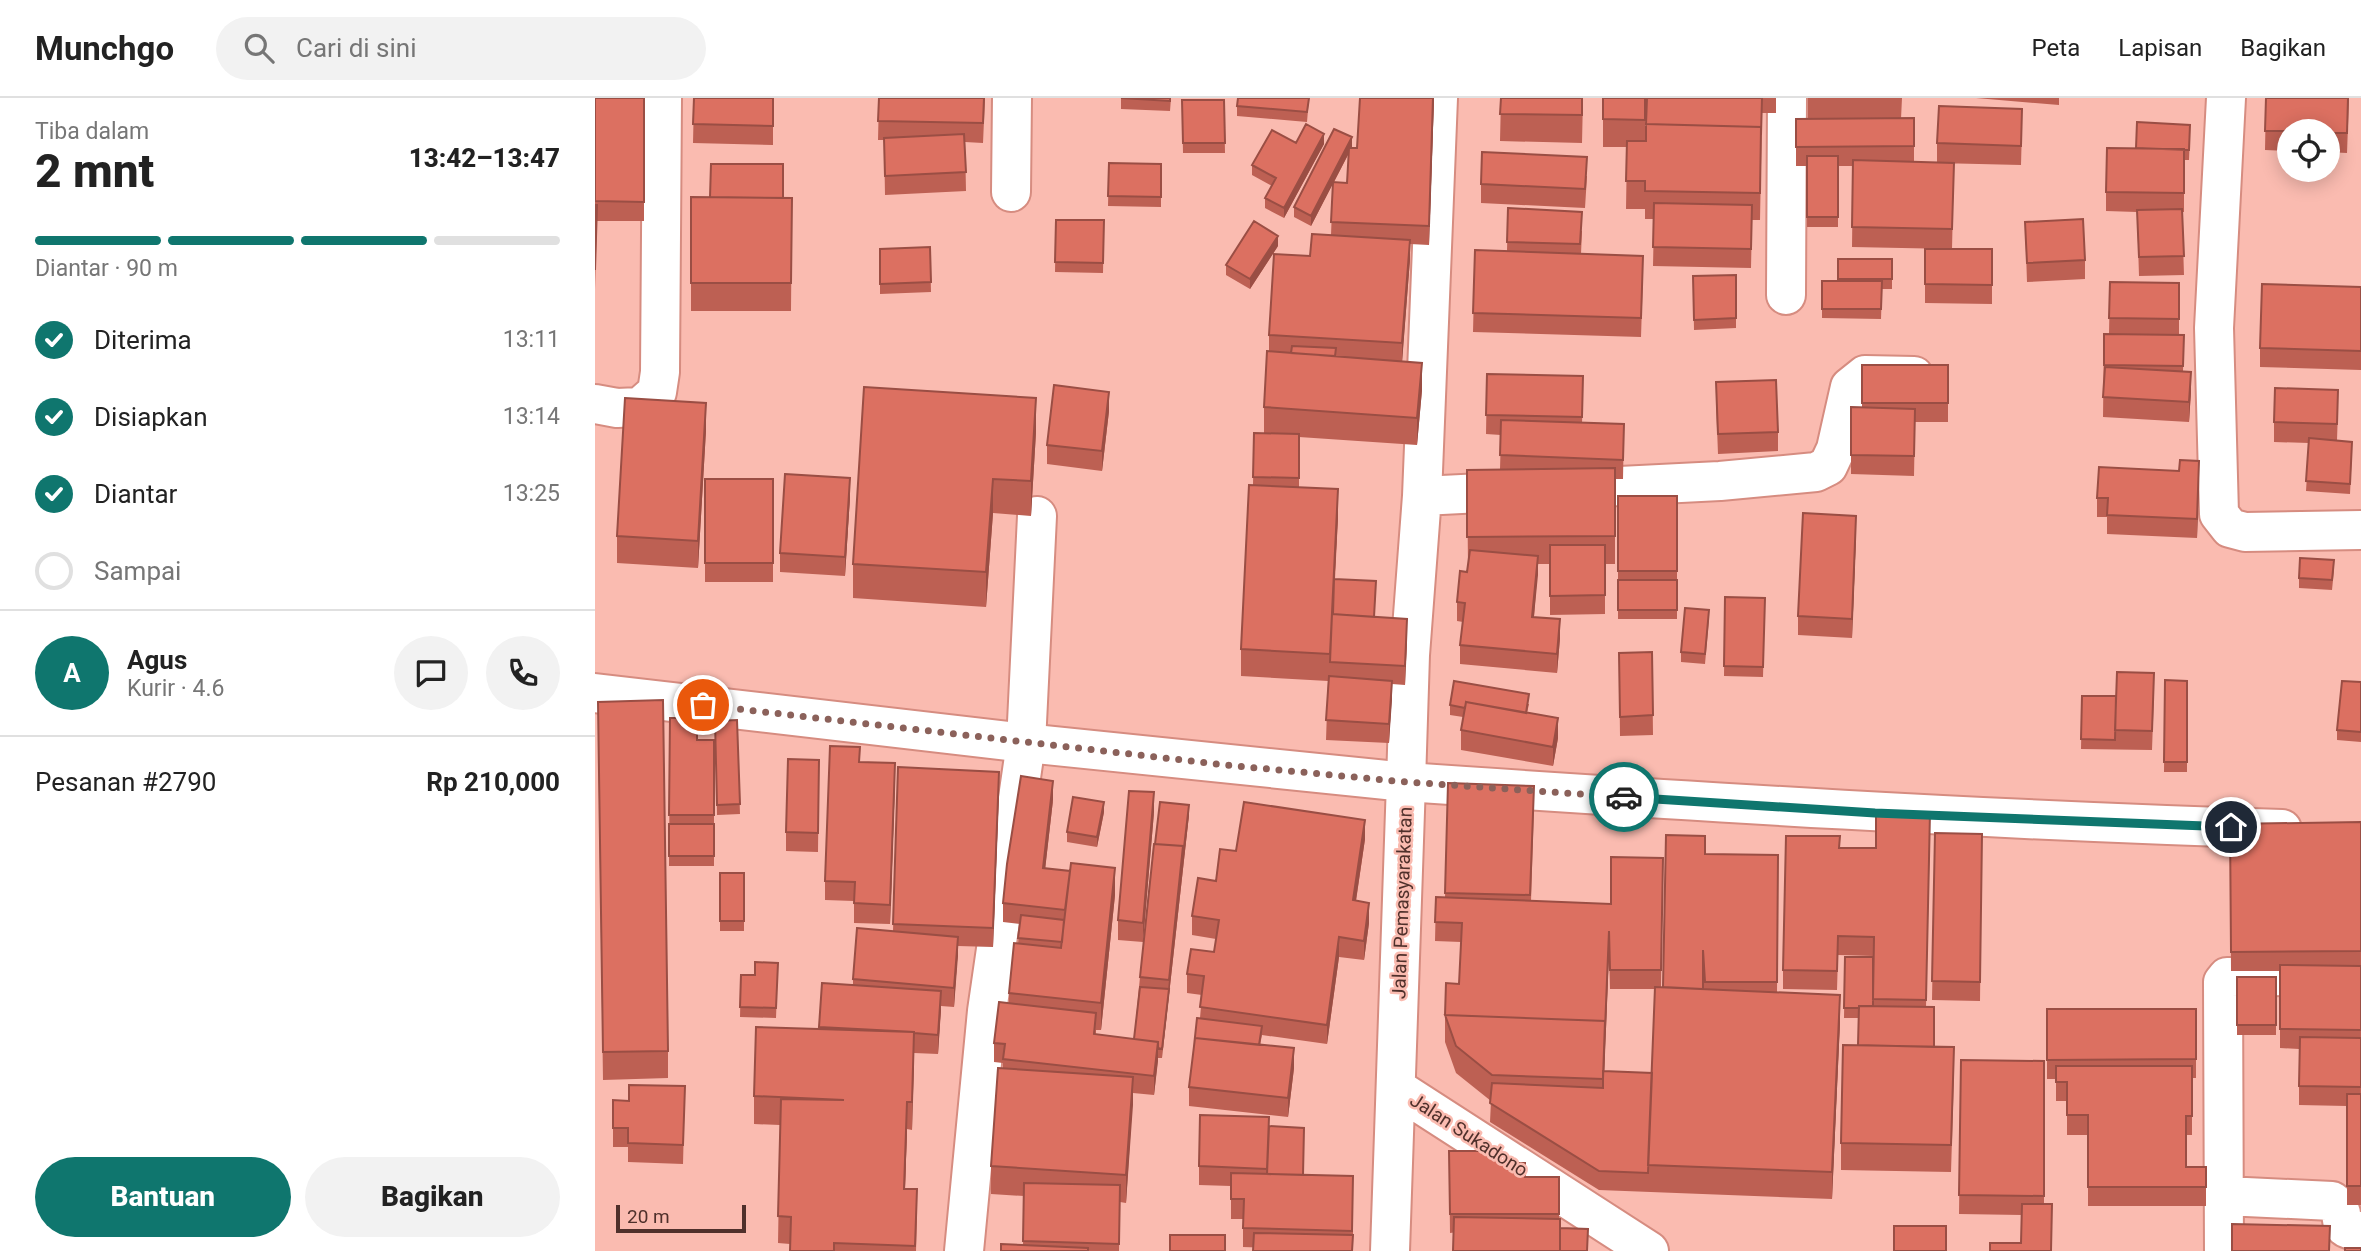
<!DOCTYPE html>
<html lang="id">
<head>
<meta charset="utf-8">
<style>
	:root { --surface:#fff; --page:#f2f2f2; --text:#222; --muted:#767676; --line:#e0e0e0; --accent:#0f766e }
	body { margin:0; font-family:Roboto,sans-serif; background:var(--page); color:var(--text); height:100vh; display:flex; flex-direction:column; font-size:26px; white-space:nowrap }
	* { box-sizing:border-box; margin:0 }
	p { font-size:23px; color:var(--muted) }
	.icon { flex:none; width:38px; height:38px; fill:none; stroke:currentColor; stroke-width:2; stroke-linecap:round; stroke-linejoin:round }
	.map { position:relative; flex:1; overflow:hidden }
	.details { display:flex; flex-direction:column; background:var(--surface); width:595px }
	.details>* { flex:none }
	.buttons { position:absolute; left:1682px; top:21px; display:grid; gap:14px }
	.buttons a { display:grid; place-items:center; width:63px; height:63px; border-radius:50%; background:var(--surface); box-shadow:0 4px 18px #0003; font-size:35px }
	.scale { position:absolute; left:21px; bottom:18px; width:130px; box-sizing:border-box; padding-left:7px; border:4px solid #4f302b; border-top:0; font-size:19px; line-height:24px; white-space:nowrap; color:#4f302b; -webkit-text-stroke:5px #fabbb0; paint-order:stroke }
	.pin { position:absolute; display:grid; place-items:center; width:60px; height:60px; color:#fff; margin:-30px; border:4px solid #fff; border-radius:50%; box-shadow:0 2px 7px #0007 }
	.courier { position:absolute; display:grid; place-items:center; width:70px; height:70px; margin:-35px; border:5px solid #0f766e; border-radius:50%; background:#fff; color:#222; box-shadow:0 2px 9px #0007 }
	.head em { font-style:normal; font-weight:800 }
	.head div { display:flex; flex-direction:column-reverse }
	.head { display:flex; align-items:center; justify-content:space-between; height:119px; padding:0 35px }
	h1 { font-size:46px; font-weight:800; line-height:52px }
	.bar { display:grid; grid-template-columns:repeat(4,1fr); gap:10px 7px; align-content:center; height:84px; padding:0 35px }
	.bar i { height:9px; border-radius:5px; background:var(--line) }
	.bar .selected { background:var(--accent) }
	.bar p { grid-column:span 4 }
	.line { display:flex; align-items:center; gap:18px; padding:0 35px; border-top:2px solid var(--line) }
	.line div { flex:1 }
	.round { display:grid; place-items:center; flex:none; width:74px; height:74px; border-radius:37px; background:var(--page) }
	ol { padding:0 35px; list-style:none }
	li { display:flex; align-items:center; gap:21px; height:77px }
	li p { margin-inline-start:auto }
	li .icon { padding:7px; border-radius:50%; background:var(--accent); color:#fff; stroke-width:4 }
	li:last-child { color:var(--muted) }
	li i { width:38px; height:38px; border:4px solid var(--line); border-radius:50% }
	.button { display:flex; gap:14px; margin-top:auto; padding:14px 35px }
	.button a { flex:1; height:80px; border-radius:42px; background:var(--accent); color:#fff; font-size:28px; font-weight:800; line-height:80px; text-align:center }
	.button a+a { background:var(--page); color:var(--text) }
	header { display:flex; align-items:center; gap:42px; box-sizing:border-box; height:98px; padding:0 35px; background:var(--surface); border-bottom:2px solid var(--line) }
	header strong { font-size:33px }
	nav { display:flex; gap:38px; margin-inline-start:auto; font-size:24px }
	.search { width:490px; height:63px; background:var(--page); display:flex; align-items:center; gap:18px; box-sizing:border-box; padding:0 24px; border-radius:38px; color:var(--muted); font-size:26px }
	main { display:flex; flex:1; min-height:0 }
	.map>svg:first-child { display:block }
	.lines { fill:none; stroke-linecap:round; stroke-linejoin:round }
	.street-casing { stroke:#d68c80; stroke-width:42 }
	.secondary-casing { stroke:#d68c80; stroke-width:42 }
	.street { stroke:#fff; stroke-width:38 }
	.secondary { stroke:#fff; stroke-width:38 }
	.wall { fill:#bd6053; fill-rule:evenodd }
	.shaded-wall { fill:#9a4e44 }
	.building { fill:#dc7061; stroke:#9a4e44; stroke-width:2 }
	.done { stroke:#8b615a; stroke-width:7; stroke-dasharray:0 12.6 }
	.route { stroke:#0f766e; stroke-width:9 }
	.labels { text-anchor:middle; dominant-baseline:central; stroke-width:5; stroke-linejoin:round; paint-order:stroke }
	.street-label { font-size:19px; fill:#4f302b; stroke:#fabbb0 }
</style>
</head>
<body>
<header>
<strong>Munchgo</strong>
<div class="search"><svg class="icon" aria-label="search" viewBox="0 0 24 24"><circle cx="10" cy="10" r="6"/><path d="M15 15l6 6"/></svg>Cari di sini</div>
<nav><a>Peta</a><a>Lapisan</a><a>Bagikan</a></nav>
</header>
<main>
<section class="details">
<div class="head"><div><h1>2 mnt</h1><p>Tiba dalam</p></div><em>13:42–13:47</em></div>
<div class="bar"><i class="selected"></i><i class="selected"></i><i class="selected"></i><i></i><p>Diantar · 90 m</p></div>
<ol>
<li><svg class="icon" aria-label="check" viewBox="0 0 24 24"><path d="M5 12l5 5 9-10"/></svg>Diterima<p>13:11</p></li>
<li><svg class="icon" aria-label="check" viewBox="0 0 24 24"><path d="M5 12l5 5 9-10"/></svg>Disiapkan<p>13:14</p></li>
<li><svg class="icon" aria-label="check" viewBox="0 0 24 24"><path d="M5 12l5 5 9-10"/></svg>Diantar<p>13:25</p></li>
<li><i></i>Sampai</li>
</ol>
<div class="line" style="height:126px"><b class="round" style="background:var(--accent);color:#fff">A</b><div><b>Agus</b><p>Kurir · 4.6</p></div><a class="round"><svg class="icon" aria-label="chat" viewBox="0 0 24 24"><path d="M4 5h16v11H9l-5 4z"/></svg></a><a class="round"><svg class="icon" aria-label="phone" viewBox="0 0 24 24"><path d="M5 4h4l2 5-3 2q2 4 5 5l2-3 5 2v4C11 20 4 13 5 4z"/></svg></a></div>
<div class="line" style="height:91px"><div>Pesanan #2790</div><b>Rp 210,000</b></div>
<div class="button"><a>Bantuan</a><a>Bagikan</a></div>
</section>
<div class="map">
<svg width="1766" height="1153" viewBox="0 0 1766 1153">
	<rect width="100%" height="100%" fill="#fabbb0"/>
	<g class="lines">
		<g class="street-casing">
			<path id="street" d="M843,0L827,398L815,557L811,684C1103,704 1394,722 1687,731
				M1631,0L1619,230L1624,416L1635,430L1650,434L1766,432
				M416,94L417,0
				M1191,197L1192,0
				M0,306L22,310L45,309L62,294L65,274L67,0
				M827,398L1125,383L1221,374L1233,368L1241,351L1255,289L1270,277L1319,278
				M1630,1098L1737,1103C1757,1117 1734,1132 1766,1133
				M369,1153L392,913L431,645L442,418
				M1629,1153L1628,884L1632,879H1636L1766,877"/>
		</g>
		<g class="secondary-casing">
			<path id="secondary" d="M0,595L431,645L811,684L795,1153
				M801,990L1054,1153"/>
		</g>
		<use href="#street" class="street"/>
		<use href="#secondary" class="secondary"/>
	</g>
	<path class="wall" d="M0,0H49V123H2L0,191Z
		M99,0H178V47L98,45Z
		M284,0H390L388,45L370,44L371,93L290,97L289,42H283Z
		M526,0H576L575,13L526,11Z
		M714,0L712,24L642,18V8Z
		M839,0L834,147L815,146V161L807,263L827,292L822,347L704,339V390L743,419L740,481L781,493L779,519L812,540L810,587L797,586L794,645L731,642L733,583L646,578V551L658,387L659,335H669V309L674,254V237L715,158L736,137L738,85L716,128L699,119V109L757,49L756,50H762ZM754,55L752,85L739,84Z
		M906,0H988L987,45L905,43Z
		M1008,0H1050V43H1051L1052,0H1181V15H1167L1165,122H1157L1156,170L1058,168L1059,121H1050V111H1031L1032,49H1008Z
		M1213,0H1307L1306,21L1319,20V64L1359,65L1357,151L1257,149L1258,68H1243V129H1212V68H1201V21H1213Z
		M1381,0H1464V7Z
		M1671,0H1754L1752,55L1732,54V33H1694V53L1670,52Z
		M587,2H629L630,55H588Z
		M1427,30L1426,67L1342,65V45Z
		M1595,37L1594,62H1589V114H1587L1589,177L1544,178L1542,114L1511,113V94L1541,50Z
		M701,45L729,46L689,120L670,110V100L677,88L657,77V67Z
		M514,65L566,66V109L513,108Z
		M992,78L990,110L886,105V86Z
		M96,99L197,100L196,213H96Z
		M913,110L987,133L986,156L1048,177L1046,239L878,234L880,152L912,153Z
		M461,122H509L508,175L460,174Z
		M1430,124L1490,162V181L1432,184Z
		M683,148L655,191L631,177V167Z
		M335,149L336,194L285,196V151Z
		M1330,151H1397V206L1330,205Z
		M1243,161H1297V191H1287L1286,221L1227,220V183H1243Z
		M1141,177V230L1099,232L1098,178Z
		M1515,184L1584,185V237H1589L1588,273L1596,293L1594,324L1508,319L1509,236H1514Z
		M1766,189V272L1665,269V250Z
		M1267,267H1353V324H1320L1319,378L1256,376V357L1267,310Z
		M892,276L988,297L987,325L1029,326L1028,381H1020V466H1010V516L955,517V466H943L939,519L965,540L962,575L865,566V547L868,524L862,523V504L872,474L873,467L872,372L905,371L906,337L891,336Z
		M1121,304L1183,334V353L1123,356Z
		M1743,312L1742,342L1757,353L1755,396L1711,393L1714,345L1679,344V324Z
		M514,313L507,373L452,366V347Z
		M111,332L103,470L22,465V438Z
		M441,334L436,418L398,415L391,509L258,500V466Z
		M110,381H178V484H110Z
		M1604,382L1602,440L1512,436V419H1502V400Z
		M1023,398H1082V521H1023Z
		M255,399L250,478L185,474V455Z
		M1261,437L1257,540L1203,537V518Z
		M1739,472L1737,492L1704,490V480Z
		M1130,499L1170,500L1168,579L1129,578Z
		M1114,521L1110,566L1086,564V554Z
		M1057,554L1058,637L1025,638L1024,555Z
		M1570,582L1592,583V674H1569Z
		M1766,584V644L1742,642V632Z
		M1559,595L1557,652L1486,651L1487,598H1521Z
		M934,606L932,615L963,640L958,668L866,652V632L868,619L855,617V607Z
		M75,620L102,642H119V768H74Z
		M142,622L145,716L122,717L120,623Z
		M3,631L73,953V980L8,982Z
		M224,662L223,754L191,753V734Z
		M265,664L300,684L295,826L259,825V803L230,802V783Z
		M303,669L404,693L398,849L363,848L359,909L346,908L343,956L319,955L317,1032L312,1031L310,1091L322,1118L321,1153H195V1146L183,1145L185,1027L159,1026V998L224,931L227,885L258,887V881L298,833Z
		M853,685L939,707L936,803L1016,806L1068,760L1066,889H1068L1110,756L1183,757L1182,894L1245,924L1237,1101L1004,1092L895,1024L896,1003L861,975L850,944V917L864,886L866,844L840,843L841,799H850ZM1014,852L1015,891H1060L1057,975L1009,973Z
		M458,702L450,771L520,797L506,932H501V936L539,941L545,879L560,746L594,717L567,960H563L559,997L538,995L531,1105L525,1104L524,1153H406L428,1147L429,1098L396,1096V1068L408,970V965L399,964V945L414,905V895L423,846L425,826L408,824V805Z
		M509,714L502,749L472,744V734Z
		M559,714L548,844L523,842V822Z
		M1766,724V1107H1752V1008L1704,1007V951L1685,950V873H1636L1635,726Z
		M1335,733L1331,909L1339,949L1359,977L1356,1074L1246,1072V1045L1263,947L1264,920H1249L1250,859H1278V858L1243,857L1242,892L1188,891V872L1245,750H1281Z
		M1340,735L1387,736L1385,903L1337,902Z
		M770,741L761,803L774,825L769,862L744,859L732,946L667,937L665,947L699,970L693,1019L594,1008V989L605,920L607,897L592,895V876L619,854L621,841L597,837V818L641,753Z
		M125,775H149V833H125Z
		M183,865L181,920L145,919L146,877H160Z
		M1642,879H1681V937H1642Z
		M1452,911H1601V980H1597V1037H1591V1069H1611V1108H1493V1037H1472V1003H1461V981H1452Z
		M1366,962L1449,963V1106L1456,1153L1426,1145L1427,1117L1364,1116Z
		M90,988L88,1066L33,1064V1049H18V1002L34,1003Z
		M674,1028L708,1077L758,1078V1153L648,1149V1121H636V1088L604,1087V1068Z
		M854,1053L904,1065L930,1079H964V1121L855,1135Z"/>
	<path class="shaded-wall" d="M838,0H839L834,147V128Z
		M729,36V46L689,120V110Z
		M757,39V49L716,128V118Z
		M683,138V148L655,191V181Z
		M815,142V161L807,265V245Z
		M827,265V292L822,347V320Z
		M1596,274V293L1594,324V304Z
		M514,294V313L507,373V353Z
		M441,300V334L436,418V383Z
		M111,305V332L103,470V443Z
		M1604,363V382L1602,440V421Z
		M255,380V399L250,478V459Z
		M398,381V415L391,509V474Z
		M743,391V419L735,564Z
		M1261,418V437L1257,540V521Z
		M943,458V477L937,538V519Z
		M812,521V540L810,587V568Z
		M965,521V540L962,575V556Z
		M797,583V602L794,645V626Z
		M963,620V640L958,668V649Z
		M300,665V684L295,826V807Z
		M404,674V693L398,849V830Z
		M458,683V702L448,790V770Z
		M559,694V714L548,844V825Z
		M509,704V714L502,749V739Z
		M594,707V717L567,960L574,882L588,748Z
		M770,722V741L758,822V802Z
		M520,770V797L506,932V905Z
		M774,805V825L769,862V843Z
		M1014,833V852L1008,1009V981Z
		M363,839V858L359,909V890Z
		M744,839V859L732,946V927Z
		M346,893V912L343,956V937Z
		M1245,897V924L1237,1101V1074Z
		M319,934V962L317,1032V1004Z
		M563,944V963L559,997V978Z
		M699,950V970L693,1019V1000Z
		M538,979V1007L531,1105V1077Z
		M312,1004V1031L309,1118V1091Z"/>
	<path class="building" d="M0,0H49V104L0,103Z
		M99,0H178V28L98,26Z
		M284,0H389L388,25L283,23Z
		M526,0H575V3Z
		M643,0H714L712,14L642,8Z
		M765,0H838L834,128L736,124L738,84L752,85L754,50H762Z
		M906,0H987V17L905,16Z
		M1008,0H1050V22L1008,21Z
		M1052,0H1167L1166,37V29L1051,26Z
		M1671,0H1753L1752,35H1732V33H1670Z
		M587,2H629L630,45H588Z
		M1344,8L1427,11L1426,48L1342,45Z
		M1319,20V48L1201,49V21Z
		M1542,24L1595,27L1594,52L1541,50Z
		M711,26L729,36L689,110L670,100L681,80L657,67L677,32L701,45Z
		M1051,26L1166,29L1165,95L1050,93V83H1031L1032,43H1051Z
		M739,31L757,39L716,118L699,109Z
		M369,36L371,74L290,78L289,40Z
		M1512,50L1589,51V95L1511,94Z
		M887,54L992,59L990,91L886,86Z
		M1212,58H1243V119H1212Z
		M1258,62L1359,65L1357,131L1257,129Z
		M514,65L566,66V99L513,98Z
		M116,66H188V100L115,99Z
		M96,99L197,100L196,185H96Z
		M1059,105L1157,107L1156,151L1058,149Z
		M0,107H2L0,172Z
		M913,110L987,114L985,146L912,144Z
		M1587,111L1589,158L1544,159L1542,112Z
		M1488,121L1490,162L1432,165L1430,124Z
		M461,122H509L508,165L460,164Z
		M659,123L683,138L655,181L631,167Z
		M717,136L815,142L807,245L674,237L679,156L715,158Z
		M335,149L336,184L285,186V151Z
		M1330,151H1397V187L1330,186Z
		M880,152L1048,158L1046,220L878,215Z
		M1243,161H1297V181H1243Z
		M1141,177V220L1099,222L1098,178Z
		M1227,183H1287L1286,211H1227Z
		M1515,184L1584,185V221L1514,220Z
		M1667,186L1766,189V253L1665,250Z
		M1509,236L1589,237L1588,268L1509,267Z
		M697,248L741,250L740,258L696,255Z
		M672,253L827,265L822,320L669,309Z
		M1267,267H1353V305H1267Z
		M1510,269L1596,274L1594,304L1508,299Z
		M892,276L988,278L987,319L891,317Z
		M1181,282L1183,334L1123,336L1121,284Z
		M459,287L514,294L507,353L452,347Z
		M269,289L441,300L436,383L398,381L391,474L258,466Z
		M1680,290L1743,292L1742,326L1679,324Z
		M30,300L111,305L103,443L22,438Z
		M1256,309L1320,311L1319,358L1256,357Z
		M906,322L1029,326L1028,362L905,357Z
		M659,335L704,336V380L658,379Z
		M1714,340L1757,344L1755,386L1711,383Z
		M1585,362L1604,363L1602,421L1512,417L1513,400H1502L1504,369L1584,373Z
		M1020,370V438L872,439V372Z
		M190,376L255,380L250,459L185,455Z
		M110,381H178V465H110Z
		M654,387L743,391L735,556L646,551Z
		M1023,398H1082V473H1023Z
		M1208,415L1261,418L1257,521L1203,518Z
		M955,447H1010V497L955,498Z
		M875,452L943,458L937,519L965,521L962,556L865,547L870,505L862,504L865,473L872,474Z
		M1705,460L1739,462L1737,482L1704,480Z
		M739,481L781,483L779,519L738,516Z
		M1023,482H1082V512H1023Z
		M1130,499L1170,500L1168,569L1129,568Z
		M1090,510L1114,512L1110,556L1086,554Z
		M737,516L812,521L810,568L735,564Z
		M1057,554L1058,617L1025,619L1024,555Z
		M1522,574L1559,575L1557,633L1520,632Z
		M734,578L797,583L794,626L731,622Z
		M1570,582L1592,583V664H1569Z
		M859,583L934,596L931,615L871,604L870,610L855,607Z
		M1747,583L1766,584V634L1742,632Z
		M1487,598H1521L1520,642L1486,641Z
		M68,602L73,953L8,954L3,604Z
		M871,604L963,620L958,649L866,632Z
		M75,620H102V642H119V717H74Z
		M142,622L145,706L122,707L120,623Z
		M235,648L265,649L264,664L300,665L295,807L259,805L260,784L230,783Z
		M193,661L224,662L223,735L191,734Z
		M303,669L404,674L398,830L298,826Z
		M426,678L458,683L448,770L475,773L470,812L408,805L412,766Z
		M853,685L939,688L935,797L850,795Z
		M534,693L559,694L548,825L523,822Z
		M478,699L509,704L502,739L472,734Z
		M565,704L594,707L588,758V748L560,746Z
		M649,704L770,722L758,802L774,805L769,843L744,839L732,927L605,909L609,878L592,876L596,851L619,854L624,822L597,818L603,780L621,783L625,751L641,753Z
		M1281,714H1335L1331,902L1278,901L1279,839L1243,838L1242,873L1188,872L1191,738H1245L1244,750H1281Z
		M1766,724V853L1636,854L1635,726Z
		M74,726H119V758H74Z
		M1340,735L1387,736L1385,884L1337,883Z
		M1071,737L1110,738V756L1183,757L1182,884H1110L1108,852V891L1068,889Z
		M559,746L588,748L574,882L545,879Z
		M1016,759L1068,760L1066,872H1015L1014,833L1010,931V923L850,917L851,885L864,886L867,825L840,824L841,799L1016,806Z
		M476,765L520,770L506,905L414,895L419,845L466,850Z
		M125,775H149V823H125Z
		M426,817L469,822L467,844L423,840Z
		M262,830L363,839L359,890L258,881Z
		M1250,859H1278V908H1264V910H1249Z
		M160,864L183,865L181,910L145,909L146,877H160Z
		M1685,867L1766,868V932L1685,931Z
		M1642,879H1681V927H1642Z
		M227,885L346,893L343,937L319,935V934L224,929Z
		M545,889L574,891L567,951L563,950V944L539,941Z
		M1060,889L1245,897L1237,1074L1053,1067Z
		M404,904L501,915L499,936L563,944L559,978L408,961L410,946L399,945Z
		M1264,908L1339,909V949L1263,947Z
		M1452,911H1601V961L1452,962Z
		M850,917L1010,923L1008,981L897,977L861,948Z
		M602,920L667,928L664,947L600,940L599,948Z
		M161,929L319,934L317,1004H312L309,1091H322L320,1148L239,1145V1153H195L196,1119L183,1118L186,1001L249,1002L159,998Z
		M1705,939L1766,940V989L1704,988Z
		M600,940L699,950L693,1000L594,989Z
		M1248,947L1359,949L1356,1047L1246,1045Z
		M1366,962L1449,963V1098L1364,1097Z
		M1461,968H1597V1018H1591V1069H1611V1089H1493V1017H1472V984H1461Z
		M403,970L538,979L531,1077L396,1068Z
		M1008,973L1057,975L1053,1075L1004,1073L895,1005L897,985L1008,990Z
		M34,987L90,988L88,1047L33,1045V1030H18V1002L34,1003Z
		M1752,996H1766V1088H1752Z
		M605,1017L674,1019L672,1071L604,1068Z
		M674,1028L709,1030L708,1077L672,1076Z
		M854,1053H904V1065H930V1079H964V1116H855Z
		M636,1075L758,1078L757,1133L648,1130L649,1101H636Z
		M429,1085L525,1087L524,1146L428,1143Z
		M1427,1106H1457L1456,1153H1395V1145H1426Z
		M859,1119L965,1121V1153H858Z
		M1637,1126L1735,1128L1734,1153H1637Z
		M1299,1128H1351V1153H1299Z
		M965,1130L993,1131L992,1153H965Z
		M659,1135L758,1137L757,1153H658Z
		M575,1137H630V1153H575Z
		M406,1146L493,1150V1153H406Z
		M1750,1150H1766V1153H1750Z"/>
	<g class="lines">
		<path class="done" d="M108,607L631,667L811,684L1029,699"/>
		<path class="route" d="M1029,699L1280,715L1636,729"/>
	</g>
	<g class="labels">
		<g class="street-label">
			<text transform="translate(807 805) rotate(-88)">Jalan Pemasyarakatan</text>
			<text transform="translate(874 1037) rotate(33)">Jalan Sukadono</text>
		</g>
	</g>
</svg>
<div class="buttons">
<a><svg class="icon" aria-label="locate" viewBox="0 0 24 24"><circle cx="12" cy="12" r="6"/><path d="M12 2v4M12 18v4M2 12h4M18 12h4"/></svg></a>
</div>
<div class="scale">20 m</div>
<div class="pin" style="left:108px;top:607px;background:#ea580c"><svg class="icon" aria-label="bag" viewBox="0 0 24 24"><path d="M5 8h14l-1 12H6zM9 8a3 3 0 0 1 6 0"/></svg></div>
<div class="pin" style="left:1636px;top:729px;background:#1f2937"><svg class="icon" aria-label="home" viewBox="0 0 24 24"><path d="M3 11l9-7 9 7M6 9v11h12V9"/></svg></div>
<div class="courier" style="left:1029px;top:699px"><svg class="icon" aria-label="car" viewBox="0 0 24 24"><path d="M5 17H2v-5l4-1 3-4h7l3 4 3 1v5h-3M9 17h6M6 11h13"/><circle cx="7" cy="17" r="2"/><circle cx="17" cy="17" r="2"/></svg></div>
</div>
</main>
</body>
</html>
